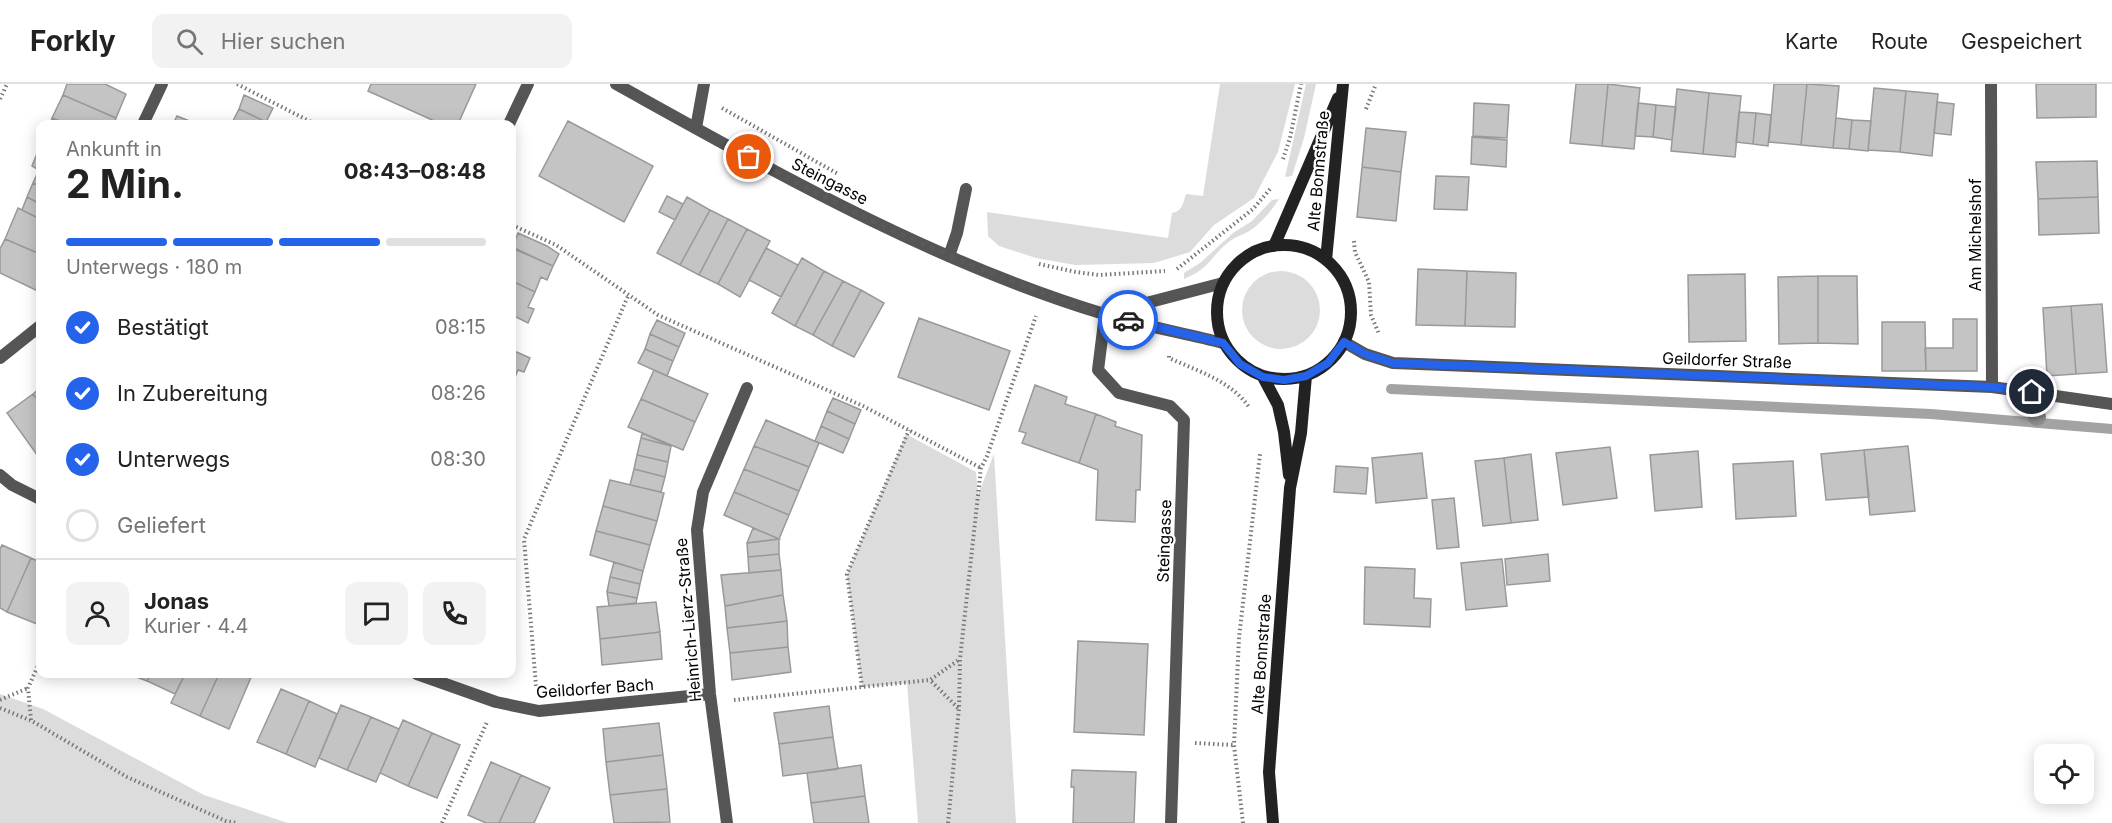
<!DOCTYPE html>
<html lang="de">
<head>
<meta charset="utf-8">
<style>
	:root { --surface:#fff; --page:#f2f2f2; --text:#222; --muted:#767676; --line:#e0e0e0; --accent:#2563eb }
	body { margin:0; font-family:Inter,sans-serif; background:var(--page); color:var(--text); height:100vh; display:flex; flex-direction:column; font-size:22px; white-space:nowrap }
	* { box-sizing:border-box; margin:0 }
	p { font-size:20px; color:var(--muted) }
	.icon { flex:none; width:33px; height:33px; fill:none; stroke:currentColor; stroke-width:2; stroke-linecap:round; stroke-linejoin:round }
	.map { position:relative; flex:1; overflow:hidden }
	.sheet { position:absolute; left:36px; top:36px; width:480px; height:558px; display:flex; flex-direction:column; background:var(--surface); border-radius:12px; box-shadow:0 3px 15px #0003 }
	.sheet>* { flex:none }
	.fabs { position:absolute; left:2034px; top:660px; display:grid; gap:12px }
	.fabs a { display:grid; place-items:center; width:60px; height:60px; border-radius:12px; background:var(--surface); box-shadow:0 3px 15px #0003; font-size:30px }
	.pin { position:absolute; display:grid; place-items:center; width:51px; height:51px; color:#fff; margin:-26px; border:3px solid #fff; border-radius:50%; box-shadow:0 2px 6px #0007 }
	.courier { position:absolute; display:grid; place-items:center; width:60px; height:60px; margin:-30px; border:4px solid #2563eb; border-radius:50%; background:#fff; color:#222; box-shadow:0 2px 8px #0007 }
	.headline em { font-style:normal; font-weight:700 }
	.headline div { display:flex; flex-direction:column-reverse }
	.headline { display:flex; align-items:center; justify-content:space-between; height:102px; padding:0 30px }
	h1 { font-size:39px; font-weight:700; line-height:45px }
	.bar { display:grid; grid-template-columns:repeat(4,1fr); gap:9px 6px; align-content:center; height:72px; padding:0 30px }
	.bar i { height:8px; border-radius:4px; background:var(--line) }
	.bar .current { background:var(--accent) }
	.bar p { grid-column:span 4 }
	.line { display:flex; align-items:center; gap:15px; padding:0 30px; border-top:2px solid var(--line) }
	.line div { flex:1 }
	.round { display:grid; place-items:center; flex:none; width:63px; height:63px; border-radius:12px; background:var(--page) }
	ol { padding:0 30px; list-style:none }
	li { display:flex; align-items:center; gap:18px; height:66px }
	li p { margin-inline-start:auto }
	li .icon { padding:6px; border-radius:50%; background:var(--accent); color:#fff; stroke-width:4 }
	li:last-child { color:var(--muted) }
	li i { width:33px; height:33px; border:3px solid var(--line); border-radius:50% }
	header { display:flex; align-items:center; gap:36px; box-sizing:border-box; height:84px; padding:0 30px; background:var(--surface); border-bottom:2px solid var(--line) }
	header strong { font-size:28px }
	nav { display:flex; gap:33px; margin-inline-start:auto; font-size:21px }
	.search { width:420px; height:54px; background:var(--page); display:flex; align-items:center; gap:15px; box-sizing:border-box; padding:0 21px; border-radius:12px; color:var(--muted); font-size:22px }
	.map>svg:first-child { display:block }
	.green { fill:#dcdcdc }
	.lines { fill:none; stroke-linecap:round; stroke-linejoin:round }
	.stream { stroke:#a3a3a3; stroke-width:10 }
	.building { fill:#c4c4c4; stroke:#999; stroke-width:1.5 }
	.path { stroke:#777; stroke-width:4; stroke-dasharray:1.5 3; stroke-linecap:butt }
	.lane { stroke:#555; stroke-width:12 }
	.street { stroke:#555; stroke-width:12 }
	.secondary { stroke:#222; stroke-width:12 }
	.tree { fill:#8f8f8f }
	.done { stroke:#595959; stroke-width:6; stroke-dasharray:0 10.8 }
	.route { stroke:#2563eb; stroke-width:8 }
	.labels { text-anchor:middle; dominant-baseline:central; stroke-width:4.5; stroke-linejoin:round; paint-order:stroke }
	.street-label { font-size:16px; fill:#000; stroke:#fff }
</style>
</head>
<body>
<header>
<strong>Forkly</strong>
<div class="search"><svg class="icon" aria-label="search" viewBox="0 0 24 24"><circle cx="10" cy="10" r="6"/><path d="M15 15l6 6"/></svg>Hier suchen</div>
<nav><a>Karte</a><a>Route</a><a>Gespeichert</a></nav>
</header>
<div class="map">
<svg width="2112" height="739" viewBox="0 0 2112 739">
	<rect width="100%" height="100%" fill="#fff"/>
	<path class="green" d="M1220,0H1295L1278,68L1254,114L1214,141L1190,168L1154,179L1075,181L1036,174L999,162L988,152L987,128L1168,154L1172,129C1183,127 1183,119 1186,110L1203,112Z
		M1306,0H1316L1304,54L1292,92L1285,93Z
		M1279,115C1271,127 1263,137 1251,146C1245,150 1237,152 1230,157C1212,170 1210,185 1184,195V189L1200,179L1233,149L1252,137L1272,116Z
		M1242 226a39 39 0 1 1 78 0a39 39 0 1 1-78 0Z
		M906,350L976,388L978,411L994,370L1016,739H918L907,599L862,603L847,490Z
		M0,610L43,625L204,711L288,739H0Z"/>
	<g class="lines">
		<path class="stream" d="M1391,305L1931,330L2112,345"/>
	</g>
	<path class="building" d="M67,0H105L126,10L116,34L63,11Z
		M371,0H476L458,40H441L368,7Z
		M1576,0H1608L1602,62L1570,59Z
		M1608,0L1640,4L1634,65L1602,62Z
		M1774,0H1807L1801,61L1769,58Z
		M1807,0L1839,2L1833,64L1801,61Z
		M2036,0H2096V33L2037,34Z
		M1874,4L1906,7L1900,68L1868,66Z
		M1677,5L1709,9L1703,70L1671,67Z
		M1906,7L1938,10L1932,72L1900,68Z
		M1709,9L1741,12L1735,73L1703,70Z
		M63,11L116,34L113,40H68L52,34Z
		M244,11L273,24L266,38L239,25Z
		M1937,18L1954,20L1951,51L1934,49Z
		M1474,19L1509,21L1507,54L1473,52Z
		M1638,19L1656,21L1653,53L1635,52Z
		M1656,21L1676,23L1672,56L1653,53Z
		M239,25L266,38L265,40L232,39Z
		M1739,28L1756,29L1753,60L1736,58Z
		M1756,29L1771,31L1768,62L1753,60Z
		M177,32L197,40H173Z
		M52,34L68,40H50Z
		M1836,34L1852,36L1849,65L1833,64Z
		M1852,36L1871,37L1868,67L1849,65Z
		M568,37L653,82L624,138L539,92Z
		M1366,44L1406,48L1401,88L1362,83Z
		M1472,53L1507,56L1506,83L1471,80Z
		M40,62V87L32,82Z
		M2097,77L2098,113L2038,115L2036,78Z
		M1362,83L1401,88L1396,137L1357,133Z
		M39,86L40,87V103L33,99Z
		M1436,92L1469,93L1467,126L1434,125Z
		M33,99L40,103V120L27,113Z
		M667,112L683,120L675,136L659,128Z
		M27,113L40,120V135L22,126Z
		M687,113L710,126L680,181L657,169Z
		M2098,113L2099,149L2039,151L2038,115Z
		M18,124L40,135V170L5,155Z
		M710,126L728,135L699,191L680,181Z
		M728,135L747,145L718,200L699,191Z
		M747,145L770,157L740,213L718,200Z
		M518,149L547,162L559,170L553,182L512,164Z
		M5,155L40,170V208L0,189V165Z
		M512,163L553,182L547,196L541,193L535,208L512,197Z
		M766,164L798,181L781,213L749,196Z
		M802,174L824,187L795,242L772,229Z
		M1418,185L1467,187L1465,242L1416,241Z
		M824,187L843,197L813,251L795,242Z
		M1467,187L1516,189L1515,243L1465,242Z
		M1745,190L1746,257L1689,258L1688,191Z
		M1818,192V259L1779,260L1778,193Z
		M1818,192H1857L1858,260L1818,259Z
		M512,197L535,208L528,223L534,225L528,239L512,231Z
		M843,197L861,206L832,262L813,251Z
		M861,206L884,219L854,273L832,262Z
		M2102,220L2107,288L2076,290L2071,222Z
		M2071,222L2076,290L2047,292L2043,224Z
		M919,234L1010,267L989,326L898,293Z
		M1953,235H1977V287H1926L1925,264H1953Z
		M657,236L685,249L679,263L650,250Z
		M1882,238H1925L1926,287H1882Z
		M650,250L679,263L673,277L645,265Z
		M645,265L673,277L667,292L638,279Z
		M512,266L530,274L524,288L518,286L512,300Z
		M654,286L708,310L695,338L641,315Z
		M1035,301L1067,313L1065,320L1096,330L1079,379L1022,359L1026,349L1019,347Z
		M40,304V319L33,310Z
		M33,310L40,319V375L7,329Z
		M833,314L861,326L855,340L827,327Z
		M641,315L695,338L683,366L628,343Z
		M827,327L855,340L849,355L821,342Z
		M1096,330L1116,338L1115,342L1142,351L1140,406H1136L1135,438L1096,436L1098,386L1079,379Z
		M766,336L819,359L809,383L754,362Z
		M821,342L849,355L843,369L815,357Z
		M642,349L671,362L641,354Z
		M641,354L671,362L668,378L637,371Z
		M754,362L809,383L799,407L744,385Z
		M1908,362L1915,427L1870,431L1864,366Z
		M1610,363L1617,414L1563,421L1556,369Z
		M1864,366L1869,413L1826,416L1821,370Z
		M1698,367L1702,423L1655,427L1650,371Z
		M1422,369L1427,414L1376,419L1372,374Z
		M1531,370L1538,436L1511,439L1504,374Z
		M637,371L668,378L665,393L634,385Z
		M1504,374L1511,439L1483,442L1475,377Z
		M1793,377L1796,432L1736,435L1733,380Z
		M1336,382L1368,384L1366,410L1334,408Z
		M634,385L665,393L661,408L630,401Z
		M744,385L799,407L789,431L734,408Z
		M610,396L664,409L657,437L603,422Z
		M734,408L789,431L779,455L724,431Z
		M1454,414L1459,463L1437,465L1432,416Z
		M603,422L657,437L650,461L596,447Z
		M753,444L779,455L747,459Z
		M596,447L650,461L643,487L590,471Z
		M779,455V470L748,473L747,459Z
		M2,461L31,474L7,528L0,524V465Z
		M779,470L781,486L749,489L748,473Z
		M1548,470L1550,497L1507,501L1505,475Z
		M31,474L40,478V531L37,540L7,528Z
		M1502,475L1507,522L1466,526L1461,479Z
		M614,478L643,487L640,500L610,493Z
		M1365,483L1415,485L1414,514L1431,515L1430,543L1364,540Z
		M781,486L783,511L725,522L721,491Z
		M610,493L640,500L637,514L607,508Z
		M607,508L637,514L636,519L609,522Z
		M783,511L787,537L727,544L725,522Z
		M656,518L660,548L600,555L597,523Z
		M787,537L788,563L730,569L727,544Z
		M660,548L662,575L602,581L600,555Z
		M1078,557L1148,560L1144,651L1074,648Z
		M788,563L791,588L732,596L730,569Z
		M129,590H151L147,597Z
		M151,590H185L175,610L147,597Z
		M185,590H219L200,632L171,619Z
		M219,590H247L252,591L229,645L200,632Z
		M281,605L309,617L286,670L257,658Z
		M309,617L337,630L315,683L286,670Z
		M341,621L371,633L347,686L319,674Z
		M829,622L833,653L779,660L774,629Z
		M371,633L399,645L376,698L347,686Z
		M403,636L432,649L408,702L380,689Z
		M659,639L663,671L606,678L603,645Z
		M432,649L460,661L437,714L408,702Z
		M833,653L838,685L783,692L779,660Z
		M663,671L667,705L610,711L606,678Z
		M491,678L521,691L499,739H486L468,731Z
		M861,681L865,712L811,719L807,689Z
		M1072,686L1136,688L1134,739H1073L1074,703H1071Z
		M521,691L550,704L534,739H499Z
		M667,705L670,738L614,739L610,711Z
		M865,712L869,739H814L811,719Z"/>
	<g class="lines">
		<path class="path" d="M237,0L315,40
			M0,15L7,0
			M722,24L838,90
			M1366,25L1376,0
			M1283,75L1290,54L1301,0
			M512,141L556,161L658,231L863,322L981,384
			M1354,157L1355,168L1369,198L1371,231L1379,250
			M1039,180L1076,188L1099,191L1165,187
			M1177,185L1253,125L1271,104
			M1169,272V274C1198,287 1231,297 1249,323
			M536,602L524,455L628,212
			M862,603L847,490L909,346
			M0,616L28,604
			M734,616L930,596
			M0,624L32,637L127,693L226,737L236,739
			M958,624L930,596L960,575
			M31,636L28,604L40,577
			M1195,659L1234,661
			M442,739L487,638
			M948,739L959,624L960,575L981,384L987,372L1036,232
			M1243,739L1234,661L1239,554L1260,370"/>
		<path class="lane" d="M696,44L704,0
			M949,172L957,149L966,105
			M1105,230L1098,286L1119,309L1170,322L1184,336L1171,739"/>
		<path class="street" d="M616,0C773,87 932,178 1104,230C1143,242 1184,249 1223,259
			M1991,0L1992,303
			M143,40L162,0
			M509,40L528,0
			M1108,229L1223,199
			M1344,258L1365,270L1393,279L1992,303L2112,320
			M0,274L40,242
			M0,391L12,401L40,415
			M417,590L496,618L539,627L710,610
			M727,739L710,610L697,446L703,408L747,304"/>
		<path class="secondary" d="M1217 228a67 67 0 1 1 134 0a67 67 0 1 1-134 0Z
			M1274,162L1338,14
			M1326,176L1343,0
			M1263,293L1278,321L1284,348L1289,391
			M1273,739L1269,688L1290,404L1301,349L1306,292"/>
	</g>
	<circle class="tree" cx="2037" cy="333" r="9"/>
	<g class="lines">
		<path class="done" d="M749,73C831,118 915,159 1002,193C1043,209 1085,225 1128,236"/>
		<path class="route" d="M1128,236L1223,259L1240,280L1263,293L1284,296L1306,292L1328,279L1344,258L1365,270L1393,279L1992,303L2032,308"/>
	</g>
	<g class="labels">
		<g class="street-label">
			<text transform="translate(1318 87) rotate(-85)">Alte Bonnstraße</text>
			<text transform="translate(830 97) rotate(27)">Steingasse</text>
			<text transform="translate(1975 151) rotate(-90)">Am Michelshof</text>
			<text transform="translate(1727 276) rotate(2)">Geildorfer Straße</text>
			<text transform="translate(1164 457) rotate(-88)">Steingasse</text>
			<text transform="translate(688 536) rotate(-95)">Heinrich-Lierz-Straße</text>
			<text transform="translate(1261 570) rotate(-86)">Alte Bonnstraße</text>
			<text transform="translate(595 604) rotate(-4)">Geildorfer Bach</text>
		</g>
	</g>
</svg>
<div class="fabs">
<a><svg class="icon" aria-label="locate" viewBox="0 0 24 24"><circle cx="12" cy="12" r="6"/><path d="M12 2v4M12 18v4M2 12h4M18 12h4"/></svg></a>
</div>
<div class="pin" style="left:749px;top:73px;background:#ea580c"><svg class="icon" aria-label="bag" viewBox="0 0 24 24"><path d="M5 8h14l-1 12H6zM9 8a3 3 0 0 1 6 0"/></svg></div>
<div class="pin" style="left:2032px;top:308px;background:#1f2937"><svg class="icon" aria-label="home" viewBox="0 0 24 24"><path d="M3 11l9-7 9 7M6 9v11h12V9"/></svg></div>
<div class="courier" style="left:1128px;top:236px"><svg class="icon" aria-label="car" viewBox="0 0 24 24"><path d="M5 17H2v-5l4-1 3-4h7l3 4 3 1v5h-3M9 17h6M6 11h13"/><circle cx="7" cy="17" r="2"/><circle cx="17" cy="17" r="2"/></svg></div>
<section class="sheet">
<div class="headline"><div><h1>2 Min.</h1><p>Ankunft in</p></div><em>08:43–08:48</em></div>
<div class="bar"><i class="current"></i><i class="current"></i><i class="current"></i><i></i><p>Unterwegs · 180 m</p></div>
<ol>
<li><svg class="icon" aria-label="check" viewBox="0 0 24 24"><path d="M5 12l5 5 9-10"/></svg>Bestätigt<p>08:15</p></li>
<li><svg class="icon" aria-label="check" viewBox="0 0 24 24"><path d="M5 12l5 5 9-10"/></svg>In Zubereitung<p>08:26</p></li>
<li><svg class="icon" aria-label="check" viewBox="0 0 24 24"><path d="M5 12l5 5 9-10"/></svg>Unterwegs<p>08:30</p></li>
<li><i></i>Geliefert</li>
</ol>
<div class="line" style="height:108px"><a class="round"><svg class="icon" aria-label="person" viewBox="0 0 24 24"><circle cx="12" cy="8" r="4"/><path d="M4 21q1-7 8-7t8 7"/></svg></a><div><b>Jonas</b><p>Kurier · 4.4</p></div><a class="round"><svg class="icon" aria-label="chat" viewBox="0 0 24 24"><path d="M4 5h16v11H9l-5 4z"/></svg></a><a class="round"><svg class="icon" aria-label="phone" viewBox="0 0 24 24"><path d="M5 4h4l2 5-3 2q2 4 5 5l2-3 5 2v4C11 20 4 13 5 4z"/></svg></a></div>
</section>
</div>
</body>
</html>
